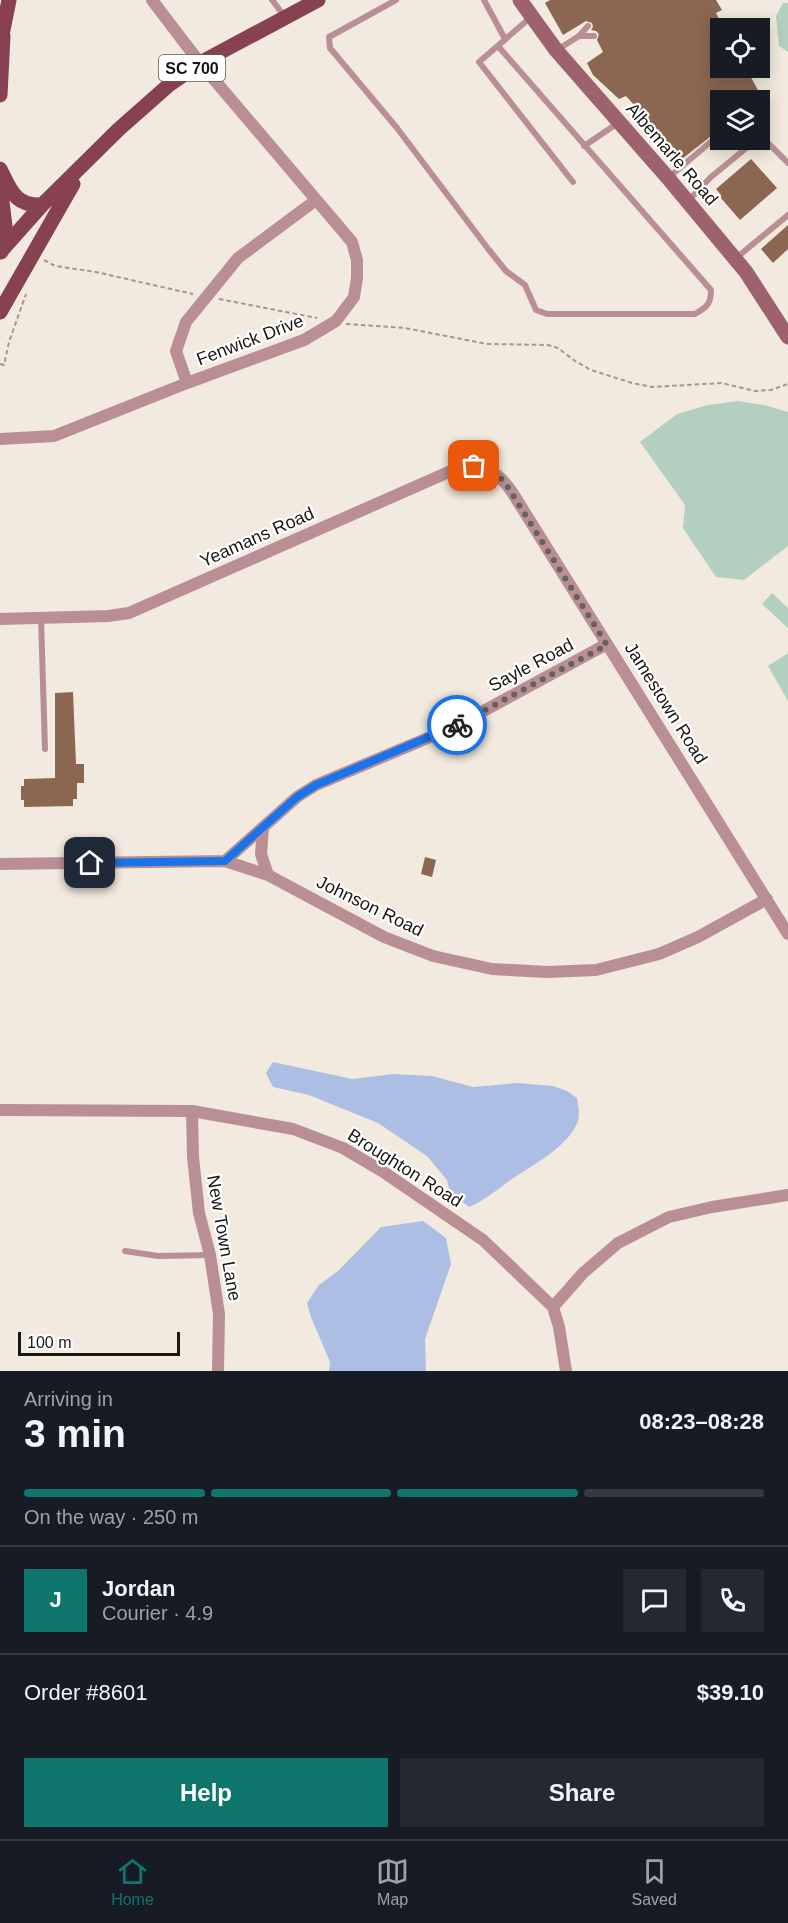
<!DOCTYPE html>
<html lang="en">
<head>
<meta charset="utf-8">
<style>
	:root { --surface:#171b24; --page:#242831; --text:#f1f3f6; --muted:#9ea1a6; --line:#363941; --accent:#0f766e }
	body { margin:0; font-family:Arial,sans-serif; background:var(--page); color:var(--text); height:100vh; display:flex; flex-direction:column; font-size:22px; white-space:nowrap }
	* { box-sizing:border-box; margin:0 }
	p { font-size:20px; color:var(--muted) }
	.icon { flex:none; width:33px; height:33px; fill:none; stroke:currentColor; stroke-width:2; stroke-linecap:round; stroke-linejoin:round }
	.map { position:relative; height:1371px; overflow:hidden }
	.panel { display:flex; flex-direction:column; background:var(--surface); flex:1 }
	.panel>* { flex:none }
	.buttons { position:absolute; left:710px; top:18px; display:grid; gap:12px }
	.buttons a { display:grid; place-items:center; width:60px; height:60px; border-radius:0px; background:var(--surface); box-shadow:0 3px 15px #0003; font-size:30px }
	.scale { position:absolute; left:18px; bottom:15px; width:162px; box-sizing:border-box; padding-left:6px; border:3px solid #1a1713; border-top:0; font-size:16px; line-height:21px; white-space:nowrap; color:#1a1713; -webkit-text-stroke:4px #fff; paint-order:stroke }
	.pin { position:absolute; display:grid; place-items:center; width:51px; height:51px; color:#fff; margin:-26px; border-radius:12px; box-shadow:0 3px 9px #0006 }
	.courier { position:absolute; display:grid; place-items:center; width:60px; height:60px; margin:-30px; border:4px solid #1a73e8; border-radius:50%; background:#fff; color:#222; box-shadow:0 2px 8px #0007 }
	.summary em { font-style:normal; font-weight:700 }
	.summary div { display:flex; flex-direction:column-reverse }
	.summary { display:flex; align-items:center; justify-content:space-between; height:102px; padding:0 24px }
	h1 { font-size:39px; font-weight:700; line-height:45px }
	.bar { display:grid; grid-template-columns:repeat(4,1fr); gap:9px 6px; align-content:center; height:72px; padding:0 24px }
	.bar i { height:8px; border-radius:4px; background:var(--line) }
	.bar .current { background:var(--accent) }
	.bar p { grid-column:span 4 }
	.line { display:flex; align-items:center; gap:15px; padding:0 24px; border-top:2px solid var(--line) }
	.line div { flex:1 }
	.round { display:grid; place-items:center; flex:none; width:63px; height:63px; border-radius:0px; background:var(--page) }
	.cta { display:flex; gap:12px; margin-top:auto; padding:12px 24px }
	.cta a { flex:1; height:69px; border-radius:0px; background:var(--accent); color:#fff; font-size:24px; font-weight:700; line-height:69px; text-align:center }
	.cta a+a { background:var(--page); color:var(--text) }
	.tabs { display:flex; justify-content:space-around; align-items:center; height:84px; border-top:2px solid var(--line); background:var(--surface); font-size:16px; color:var(--muted) }
	.tabs a { display:grid; justify-items:center; gap:3px }
	.tabs .current { color:var(--accent) }
	.map>svg:first-child { display:block }
	.green { fill:#b3cfbf }
	.water { fill:#acbee3 }
	.building { fill:#8b6752 }
	.lines { fill:none; stroke-linecap:round; stroke-linejoin:round }
	.path { stroke:#9f9990; stroke-width:2; stroke-dasharray:4.5 3; stroke-linecap:butt }
	.lane { stroke:#b98f95; stroke-width:6 }
	.street { stroke:#b98f95; stroke-width:12 }
	.secondary { stroke:#9e626c; stroke-width:15 }
	.primary { stroke:#884150; stroke-width:15 }
	.done { stroke:#66615a; stroke-width:6; stroke-dasharray:0 10.8 }
	.route { stroke:#1a73e8; stroke-width:8 }
	.labels { text-anchor:middle; dominant-baseline:central; stroke-width:4.5; stroke-linejoin:round; paint-order:stroke }
	.shield { fill:#fff; stroke:#5f5d5a; stroke-width:1.5 }
	.shield-label { font-size:16px; font-weight:bold; fill:#1a1713 }
	.street-label { font-size:18px; fill:#1a1713; stroke:#fff }
</style>
</head>
<body>
<div class="map">
<svg width="788" height="1371" viewBox="0 0 788 1371">
	<rect width="100%" height="100%" fill="#f2eade"/>
	<path class="green" d="M783,3H788V52L779,46L776,16Z
		M738,401L764,405L788,412V546L744,580L716,577L683,528L685,505L640,442L677,414L708,405Z
		M772,593L788,608V628L762,604Z
		M788,653V701L768,666Z"/>
	<path class="water" d="M273,1062L352,1079L393,1074L432,1076L473,1087L517,1083L553,1086L567,1091L577,1098C578,1105 580,1114 578,1121C569,1146 533,1165 512,1179C496,1190 487,1199 469,1207L450,1193L447,1180L427,1156L378,1123L309,1095L273,1087L266,1073Z
		M423,1221L446,1238L451,1264L425,1339L426,1371H329L330,1362L311,1317L307,1303L319,1285L338,1271L381,1227Z"/>
	<path class="building" d="M550,0H716L722,10L716,13L724,28H720V68H746L760,94L753,100H720V129L677,163L659,143L663,139L653,128L647,130L631,113L637,108L626,96L619,99L593,75L587,63L603,52L597,40L599,34L596,31L591,30L593,27L592,23L586,21L563,35L545,3Z
		M751,159L777,188L740,220L720,197L721,195L716,189Z
		M788,225V249L773,263L761,249Z
		M73,692L76,764H84V783H77V799H73V806L24,807V800H21V786H24V779L55,778V693Z
		M425,857L436,860L432,877L421,874Z"/>
	<g class="lines">
		<path class="path" d="M44,260L55,266L96,272L193,294
			M219,299L317,318
			M346,324L405,328L487,344L548,345L558,348L575,361L591,370L632,383L652,387L721,383L755,391L771,390L788,384
			M0,364L4,365L9,342L26,294"/>
		<path class="lane" d="M272,0L285,17
			M396,0L329,37L330,48L397,128L489,250L506,271L525,285L536,310L547,314H695C707,307 711,304 711,290L498,46
			M484,0L505,39
			M531,17L479,62L573,182
			M579,36H594
			M557,50L579,36L588,26
			M584,146L618,123
			M668,178L720,134
			M688,201L711,177L756,140H765L788,163
			M735,259L788,215
			M41,618L45,749
			M125,1251L158,1256L210,1255"/>
		<path class="street" d="M187,383L176,351L186,322L238,258L316,200
			M0,439L54,436L187,383L304,340L336,321L354,297L357,278V260L352,242L200,63L152,0
			M0,619L108,616L129,613L460,467C485,465 498,471 512,492L788,934
			M263,828L261,854L268,875
			M225,861L297,797L316,785L454,727L607,644
			M0,864L225,861L268,875L384,937L433,956L492,969L547,972L596,970L659,954L698,937L767,899
			M0,1110L192,1111L293,1129L343,1148L382,1171L483,1240L553,1307L559,1327L566,1371
			M192,1111L193,1157L199,1213L210,1255L219,1314L218,1371
			M553,1307L583,1273L618,1243L669,1217L712,1207L788,1195"/>
		<path class="secondary" d="M520,0L556,50L668,178L746,272L788,337"/>
		<path class="primary" d="M0,45L9,0
			M0,95L3,36
			M0,169C11,191 15,206 42,205
			M0,186L5,226L1,252
			M1,251L42,205L119,129L170,84L200,63L318,0
			M0,312L73,184"/>
	</g>
	<g class="lines">
		<path class="done" d="M457,725L607,645L504,481L493,472L474,466"/>
		<path class="route" d="M90,863L225,861L297,797L316,785L457,725"/>
	</g>
	<g class="labels">
		<rect class="shield" x="159" y="55" width="66" height="26" rx="4.5"/>
		<g class="shield-label">
			<text x="192" y="68">SC 700</text>
		</g>
		<g class="street-label">
			<text transform="translate(672 154) rotate(49)">Albemarle Road</text>
			<text transform="translate(250 340) rotate(-21)">Fenwick Drive</text>
			<text transform="translate(257 537) rotate(-24)">Yeamans Road</text>
			<text transform="translate(531 665) rotate(-28)">Sayle Road</text>
			<text transform="translate(666 703) rotate(58)">Jamestown Road</text>
			<text transform="translate(370 906) rotate(26)">Johnson Road</text>
			<text transform="translate(405 1168) rotate(32)">Broughton Road</text>
			<text transform="translate(224 1238) rotate(80)">New Town Lane</text>
		</g>
	</g>
</svg>
<div class="buttons">
<a><svg class="icon" aria-label="locate" viewBox="0 0 24 24"><circle cx="12" cy="12" r="6"/><path d="M12 2v4M12 18v4M2 12h4M18 12h4"/></svg></a>
<a><svg class="icon" aria-label="layers" viewBox="0 0 24 24"><path d="M12 4l9 5-9 5-9-5zM3 14l9 5 9-5"/></svg></a>
</div>
<div class="scale">100 m</div>
<div class="pin" style="left:474px;top:466px;background:#ea580c"><svg class="icon" aria-label="bag" viewBox="0 0 24 24"><path d="M5 8h14l-1 12H6zM9 8a3 3 0 0 1 6 0"/></svg></div>
<div class="pin" style="left:90px;top:863px;background:#1f2937"><svg class="icon" aria-label="home" viewBox="0 0 24 24"><path d="M3 11l9-7 9 7M6 9v11h12V9"/></svg></div>
<div class="courier" style="left:457px;top:725px"><svg class="icon" aria-label="bike" viewBox="0 0 24 24"><circle cx="6" cy="16" r="4"/><circle cx="18" cy="16" r="4"/><path d="M6 16l4-8h5l3 8M10 8l3 8H6M13 5h3"/></svg></div>
</div>
<section class="panel">
<div class="summary"><div><h1>3 min</h1><p>Arriving in</p></div><em>08:23–08:28</em></div>
<div class="bar"><i class="current"></i><i class="current"></i><i class="current"></i><i></i><p>On the way · 250 m</p></div>
<div class="line" style="height:108px"><b class="round" style="background:var(--accent);color:#fff">J</b><div><b>Jordan</b><p>Courier · 4.9</p></div><a class="round"><svg class="icon" aria-label="chat" viewBox="0 0 24 24"><path d="M4 5h16v11H9l-5 4z"/></svg></a><a class="round"><svg class="icon" aria-label="phone" viewBox="0 0 24 24"><path d="M5 4h4l2 5-3 2q2 4 5 5l2-3 5 2v4C11 20 4 13 5 4z"/></svg></a></div>
<div class="line" style="height:78px"><div>Order #8601</div><b>$39.10</b></div>
<div class="cta"><a>Help</a><a>Share</a></div>
</section>
<nav class="tabs">
<a class="current"><svg class="icon" aria-label="home" viewBox="0 0 24 24"><path d="M3 11l9-7 9 7M6 9v11h12V9"/></svg>Home</a>
<a><svg class="icon" aria-label="map" viewBox="0 0 24 24"><path d="M3 6l6-2 6 2 6-2v14l-6 2-6-2-6 2zM9 4v14M15 6v14"/></svg>Map</a>
<a><svg class="icon" aria-label="saved" viewBox="0 0 24 24"><path d="M7 4h10v16l-5-4-5 4z"/></svg>Saved</a>
</nav>
</body>
</html>
